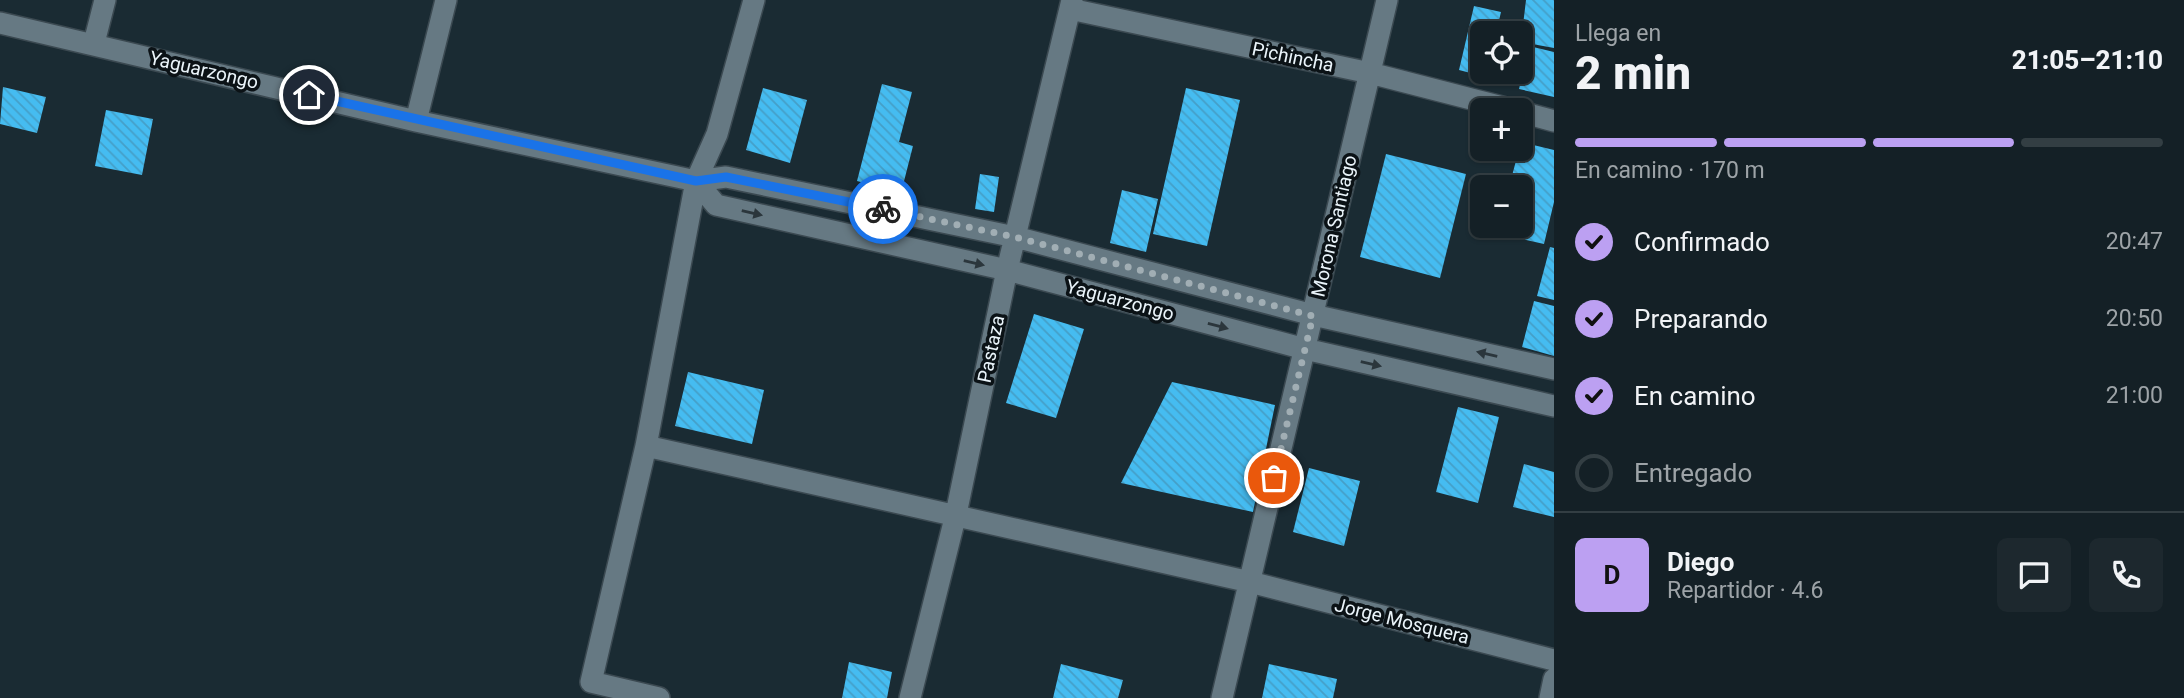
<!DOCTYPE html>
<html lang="es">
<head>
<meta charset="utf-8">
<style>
	:root { --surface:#142026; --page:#1d282e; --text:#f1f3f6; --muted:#9da3a7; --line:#333e43; --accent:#bca0f2 }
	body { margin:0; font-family:Roboto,sans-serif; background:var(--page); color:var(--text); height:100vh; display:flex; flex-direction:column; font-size:26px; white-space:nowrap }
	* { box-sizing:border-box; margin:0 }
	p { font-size:23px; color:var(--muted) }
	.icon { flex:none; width:38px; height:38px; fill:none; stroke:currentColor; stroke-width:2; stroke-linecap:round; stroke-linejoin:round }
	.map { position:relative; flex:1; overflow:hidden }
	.sheet { display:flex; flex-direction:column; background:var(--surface); width:630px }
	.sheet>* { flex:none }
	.fabs { position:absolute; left:1470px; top:21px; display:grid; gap:14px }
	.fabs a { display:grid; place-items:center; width:63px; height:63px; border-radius:10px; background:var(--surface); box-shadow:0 2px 5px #0004,0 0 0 2px var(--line); font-size:35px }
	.pin { position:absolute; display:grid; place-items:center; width:60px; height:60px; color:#fff; margin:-30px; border:4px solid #fff; border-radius:50%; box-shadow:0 2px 7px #0007 }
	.courier { position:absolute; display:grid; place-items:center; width:70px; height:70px; margin:-35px; border:5px solid #1a73e8; border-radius:50%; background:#fff; color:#222; box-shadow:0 2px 9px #0007 }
	.headline em { font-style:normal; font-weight:800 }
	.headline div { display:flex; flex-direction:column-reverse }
	.headline { display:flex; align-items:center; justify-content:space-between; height:119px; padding:0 21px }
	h1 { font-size:46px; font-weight:800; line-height:52px }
	.bar { display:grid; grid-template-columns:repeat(4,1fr); gap:10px 7px; align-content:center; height:84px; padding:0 21px }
	.bar i { height:9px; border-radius:5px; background:var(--line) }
	.bar .current { background:var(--accent) }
	.bar p { grid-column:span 4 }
	.line { display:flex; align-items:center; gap:18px; padding:0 21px; border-top:2px solid var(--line) }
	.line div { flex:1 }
	.round { display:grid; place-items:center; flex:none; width:74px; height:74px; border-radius:10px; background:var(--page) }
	ol { padding:0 21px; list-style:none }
	li { display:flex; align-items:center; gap:21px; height:77px }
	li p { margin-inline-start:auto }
	li .icon { padding:7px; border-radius:50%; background:var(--accent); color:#111; stroke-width:4 }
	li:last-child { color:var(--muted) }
	li i { width:38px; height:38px; border:4px solid var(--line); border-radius:50% }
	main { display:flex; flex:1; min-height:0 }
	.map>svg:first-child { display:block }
	.building { fill:url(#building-back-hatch) }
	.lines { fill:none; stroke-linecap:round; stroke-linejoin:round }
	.minor-casing { stroke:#3b4951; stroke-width:24 }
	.minor { stroke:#667983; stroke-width:21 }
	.oneway { fill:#2b363c }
	.done { stroke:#a1aeb4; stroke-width:7; stroke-dasharray:0 12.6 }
	.route { stroke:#1a73e8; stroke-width:9 }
	.labels { text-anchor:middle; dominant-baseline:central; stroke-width:7; stroke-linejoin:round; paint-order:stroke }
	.street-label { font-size:19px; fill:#eaf4fa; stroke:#0b1216 }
</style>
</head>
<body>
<main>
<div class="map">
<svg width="1554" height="698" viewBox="0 0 1554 698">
	<defs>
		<pattern id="building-back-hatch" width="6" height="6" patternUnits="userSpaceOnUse" patternTransform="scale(1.75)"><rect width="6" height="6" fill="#45bcf1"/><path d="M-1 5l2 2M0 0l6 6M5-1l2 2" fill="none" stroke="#459fc8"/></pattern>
	</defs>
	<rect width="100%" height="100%" fill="#1a2b33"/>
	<path class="building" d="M1526,0H1554V48L1521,42Z
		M1474,6L1501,12L1496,33H1482V72H1488L1486,77L1459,70Z
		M1529,46L1554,52V97L1519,89Z
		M882,84L912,92L899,142L913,146L901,193L857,181Z
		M3,87L46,97L37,133L0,124Z
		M763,88L807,100L790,163L746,150Z
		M1186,88L1240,100L1207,246L1153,234Z
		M106,110L153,119L142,175L95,166Z
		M1521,142L1554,150V202L1544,244L1499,234L1501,226H1521V187H1509Z
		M1386,154L1466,174L1440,278L1360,257Z
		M980,174L999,177L994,212L975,209Z
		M1122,190L1158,199L1146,252L1110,243Z
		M1550,247L1554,248V300L1537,296Z
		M1534,301L1554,306V356L1522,347Z
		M1034,314L1084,329L1056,418L1006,403Z
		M688,372L764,390L752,444L675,426Z
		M1172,382L1275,405L1253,512L1121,483Z
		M1458,407L1499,417L1478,503L1436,492Z
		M1524,464L1554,472V517L1513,507Z
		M1309,468L1360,481L1344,546L1293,532Z
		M849,662L892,672L887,698H842Z
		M1061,664L1123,680L1118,698H1053Z
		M1269,664L1337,679L1333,698H1262Z"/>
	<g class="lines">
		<g class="minor-casing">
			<path id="minor" d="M1070,9L1370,73L1514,110
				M0,23L416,121L696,181L726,177L1015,237L1313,315L1554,369
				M94,43L105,0
				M1521,112L1554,121
				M416,121L446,0
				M696,181L716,205L1007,270L1305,349L1554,406
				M646,446L1250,582L1554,660
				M659,698L591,682L646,446L696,181L717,134L754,0
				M910,698L956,514L1007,270L1072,0
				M1222,698L1387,0
				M1550,698L1554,679"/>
		</g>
		<use href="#minor" class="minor"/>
	</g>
	<defs><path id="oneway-solid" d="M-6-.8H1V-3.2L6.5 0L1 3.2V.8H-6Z" transform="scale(1.75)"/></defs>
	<g class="oneway">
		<use href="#oneway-solid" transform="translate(752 213) rotate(13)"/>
		<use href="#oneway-solid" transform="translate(974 263) rotate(13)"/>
		<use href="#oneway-solid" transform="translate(1218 326) rotate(15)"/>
		<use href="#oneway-solid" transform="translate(1487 354) rotate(-167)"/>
		<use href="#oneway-solid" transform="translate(1371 364) rotate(13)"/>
	</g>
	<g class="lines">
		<path class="done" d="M883,209L1015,237L1313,316L1274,478"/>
		<path class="route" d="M309,95L696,181L726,177L883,209"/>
	</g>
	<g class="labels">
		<g class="street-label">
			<text transform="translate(1293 57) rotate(12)">Pichincha</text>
			<text transform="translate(204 70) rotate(13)">Yaguarzongo</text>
			<text transform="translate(1334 226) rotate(-77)">Morona Santiago</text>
			<text transform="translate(1120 300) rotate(15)">Yaguarzongo</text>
			<text transform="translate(991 349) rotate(-78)">Pastaza</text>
			<text transform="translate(1402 621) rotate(14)">Jorge Mosquera</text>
		</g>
	</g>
</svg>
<div class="fabs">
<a><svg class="icon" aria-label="locate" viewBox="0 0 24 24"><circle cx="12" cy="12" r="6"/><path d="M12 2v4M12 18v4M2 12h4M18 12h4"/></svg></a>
<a>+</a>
<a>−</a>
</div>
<div class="pin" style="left:1274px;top:478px;background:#ea580c"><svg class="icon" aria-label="bag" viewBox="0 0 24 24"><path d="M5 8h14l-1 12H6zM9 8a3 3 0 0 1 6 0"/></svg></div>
<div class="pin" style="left:309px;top:95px;background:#1f2937"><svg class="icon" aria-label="home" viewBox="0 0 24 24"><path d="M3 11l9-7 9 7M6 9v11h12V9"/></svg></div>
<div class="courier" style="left:883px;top:209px"><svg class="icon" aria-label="bike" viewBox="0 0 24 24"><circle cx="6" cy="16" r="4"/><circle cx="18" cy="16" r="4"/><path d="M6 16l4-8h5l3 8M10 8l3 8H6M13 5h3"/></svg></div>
</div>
<section class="sheet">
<div class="headline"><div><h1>2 min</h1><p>Llega en</p></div><em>21:05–21:10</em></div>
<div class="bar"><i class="current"></i><i class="current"></i><i class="current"></i><i></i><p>En camino · 170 m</p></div>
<ol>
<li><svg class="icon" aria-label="check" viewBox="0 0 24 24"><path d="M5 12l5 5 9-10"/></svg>Confirmado<p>20:47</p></li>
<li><svg class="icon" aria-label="check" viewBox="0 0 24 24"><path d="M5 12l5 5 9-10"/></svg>Preparando<p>20:50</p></li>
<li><svg class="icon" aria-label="check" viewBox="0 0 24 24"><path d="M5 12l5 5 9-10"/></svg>En camino<p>21:00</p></li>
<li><i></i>Entregado</li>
</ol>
<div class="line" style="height:126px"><b class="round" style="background:var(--accent);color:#111">D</b><div><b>Diego</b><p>Repartidor · 4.6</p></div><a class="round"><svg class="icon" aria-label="chat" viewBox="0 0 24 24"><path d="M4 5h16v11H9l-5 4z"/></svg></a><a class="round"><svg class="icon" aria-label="phone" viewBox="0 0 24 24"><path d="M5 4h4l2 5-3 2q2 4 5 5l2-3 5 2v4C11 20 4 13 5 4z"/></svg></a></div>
</section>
</main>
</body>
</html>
